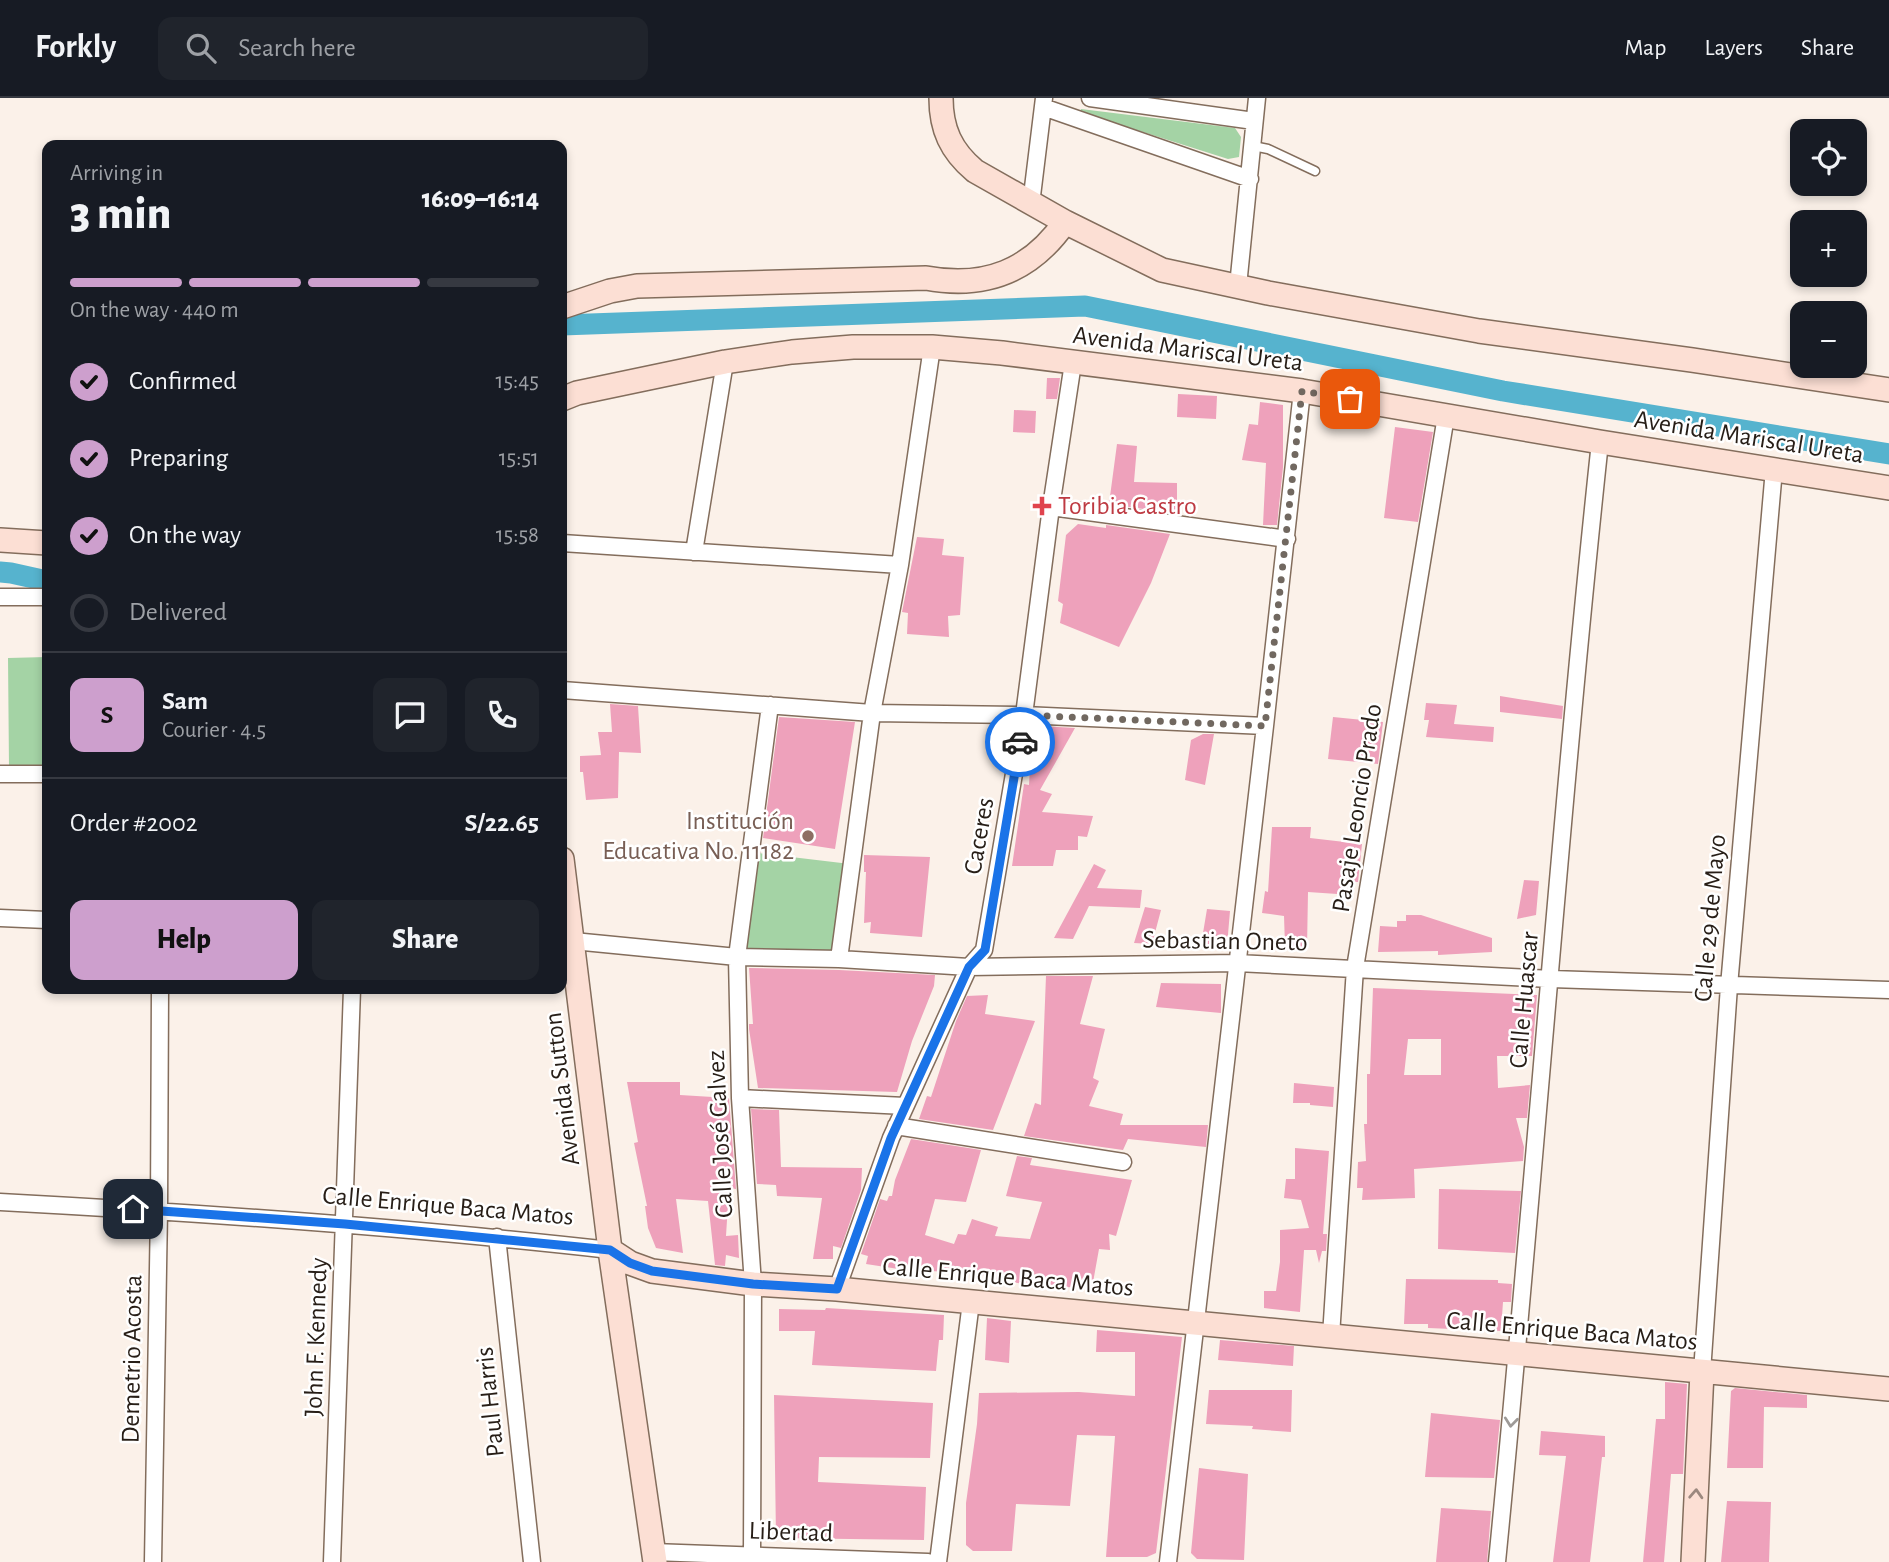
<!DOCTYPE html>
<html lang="en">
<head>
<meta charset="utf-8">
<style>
	:root { --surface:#171b24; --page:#20242c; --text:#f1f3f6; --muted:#9ea1a6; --line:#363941; --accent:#cd9fcd }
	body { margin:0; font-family:"Alegreya Sans",sans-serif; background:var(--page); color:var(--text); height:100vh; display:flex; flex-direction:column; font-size:26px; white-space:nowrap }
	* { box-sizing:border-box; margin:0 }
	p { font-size:23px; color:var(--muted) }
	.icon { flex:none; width:38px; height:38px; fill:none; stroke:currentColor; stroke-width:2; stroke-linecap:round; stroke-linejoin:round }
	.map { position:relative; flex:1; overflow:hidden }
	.sheet { position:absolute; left:42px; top:42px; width:525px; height:854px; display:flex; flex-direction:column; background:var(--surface); border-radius:14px; box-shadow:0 4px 10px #0003 }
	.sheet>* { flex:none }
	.fabs { position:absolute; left:1790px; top:21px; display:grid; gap:14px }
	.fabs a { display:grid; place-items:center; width:77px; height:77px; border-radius:14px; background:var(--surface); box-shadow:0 4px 10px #0003; font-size:35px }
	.pin { position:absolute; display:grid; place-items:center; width:60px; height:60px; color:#fff; margin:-30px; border-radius:14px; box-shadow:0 4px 10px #0006 }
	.courier { position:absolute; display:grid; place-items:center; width:70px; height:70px; margin:-35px; border:5px solid #1a73e8; border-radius:50%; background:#fff; color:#222; box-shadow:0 2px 9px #0007 }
	.overview em { font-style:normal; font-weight:800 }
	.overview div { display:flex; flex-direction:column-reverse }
	.overview { display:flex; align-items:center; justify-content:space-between; height:119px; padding:0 28px }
	h1 { font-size:46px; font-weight:800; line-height:52px }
	.bar { display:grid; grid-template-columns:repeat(4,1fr); gap:10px 7px; align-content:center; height:84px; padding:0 28px }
	.bar i { height:9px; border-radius:5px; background:var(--line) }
	.bar .current { background:var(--accent) }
	.bar p { grid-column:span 4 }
	.line { display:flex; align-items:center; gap:18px; padding:0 28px; border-top:2px solid var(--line) }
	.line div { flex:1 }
	.round { display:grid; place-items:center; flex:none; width:74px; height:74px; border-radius:14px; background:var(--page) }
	ol { padding:0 28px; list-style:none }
	li { display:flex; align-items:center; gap:21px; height:77px }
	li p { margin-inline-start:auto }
	li .icon { padding:7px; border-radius:50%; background:var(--accent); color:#111; stroke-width:4 }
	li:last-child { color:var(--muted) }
	li i { width:38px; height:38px; border:4px solid var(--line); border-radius:50% }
	.action { display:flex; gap:14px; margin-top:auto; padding:14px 28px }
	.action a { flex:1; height:80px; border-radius:14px; background:var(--accent); color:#111; font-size:28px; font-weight:800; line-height:80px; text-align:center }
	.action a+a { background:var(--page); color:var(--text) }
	header { display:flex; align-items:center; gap:42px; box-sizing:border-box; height:98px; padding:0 35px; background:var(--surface); border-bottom:2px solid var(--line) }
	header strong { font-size:33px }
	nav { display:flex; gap:38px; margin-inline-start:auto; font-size:24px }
	.search { width:490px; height:63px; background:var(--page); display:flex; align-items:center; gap:18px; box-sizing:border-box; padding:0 24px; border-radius:14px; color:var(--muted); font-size:26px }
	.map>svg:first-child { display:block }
	.green { fill:#a4d3a5 }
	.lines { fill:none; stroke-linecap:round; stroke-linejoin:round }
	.canal { stroke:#56b3ce; stroke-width:21 }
	.building { fill:#eea1bb; fill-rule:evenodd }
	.lane-casing { stroke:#836d5c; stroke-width:11 }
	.street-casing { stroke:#836d5c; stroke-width:19 }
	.secondary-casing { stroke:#836d5c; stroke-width:26 }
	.lane { stroke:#fff; stroke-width:8 }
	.street { stroke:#fff; stroke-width:16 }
	.secondary { stroke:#fcdfd4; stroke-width:23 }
	.oneway { stroke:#9e9a97 }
	.oneway2 { stroke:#9c887f }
	.done { stroke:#716860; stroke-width:7; stroke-dasharray:0 12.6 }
	.route { stroke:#1a73e8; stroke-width:9 }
	.health-dot { fill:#e0444e; stroke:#fff; stroke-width:2.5 }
	.education-dot { fill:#8d6e63; stroke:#fff; stroke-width:2.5 }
	.labels { text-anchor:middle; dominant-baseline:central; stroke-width:5; stroke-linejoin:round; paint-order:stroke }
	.street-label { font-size:26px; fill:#271e17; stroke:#fff }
	.health-label { font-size:26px; fill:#be3a42; stroke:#fff; text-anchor:start }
	.education-label { font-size:26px; fill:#785e54; stroke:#fff; text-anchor:end }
</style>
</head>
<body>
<header>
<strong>Forkly</strong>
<div class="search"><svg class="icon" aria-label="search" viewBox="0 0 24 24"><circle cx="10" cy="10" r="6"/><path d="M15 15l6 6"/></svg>Search here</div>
<nav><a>Map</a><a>Layers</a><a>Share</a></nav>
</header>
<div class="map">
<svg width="1889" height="1464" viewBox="0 0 1889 1464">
	<rect width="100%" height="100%" fill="#fbf1e9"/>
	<path class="green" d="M1081,11L1235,30L1241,39L1239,59L1228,61L1080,14Z
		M47,559V668L9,669L8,560Z
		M750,754L850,766L839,861L737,859Z"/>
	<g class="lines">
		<path class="canal" d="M562,227L1085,208L1503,293L1889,356
			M0,474L11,475L47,483"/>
	</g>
	<path class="building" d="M1047,280H1060L1057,301H1046Z
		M1178,296L1217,298L1216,321L1177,319Z
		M1260,304L1283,307V369L1277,427H1263L1266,365L1242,362L1249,326L1258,327Z
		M1014,312L1036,313L1035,335L1013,334Z
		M1395,329L1433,334L1418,424L1384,420Z
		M1117,346L1137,348L1134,384L1177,385V404H1182L1178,416L1109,406Z
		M1078,426L1106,430V427L1170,436L1151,485L1119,549L1060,525L1063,506L1058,503L1066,437Z
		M917,439L944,441L942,457L964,459L960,517L948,518L949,539L907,536L908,515L902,514Z
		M1500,598L1563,608L1562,621L1500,614Z
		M1426,605L1457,607L1454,626L1494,629L1493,644L1426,639L1429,622H1424Z
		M610,606L638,608L641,655L619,654L618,700L586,702L583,674H580V658L601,657L598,634H612Z
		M779,619L855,624L835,751L763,740Z
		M1333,619L1383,624L1378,666L1328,661Z
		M1041,628L1075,630L1040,692L1052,696L1042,714L1093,718L1087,739L1078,738V752H1056L1053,768H1012L1024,686L1029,687L1032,634Z
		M1203,636H1214L1205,687L1185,682L1191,642Z
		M1272,729H1311L1310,740L1362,746L1358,784H1353L1352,797L1308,794L1307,850L1285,848L1284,818L1262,815L1265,793L1268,794Z
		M864,757L930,759L922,839L870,835L871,824L864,825L866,774H864Z
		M1094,766L1106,772L1097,790L1142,792L1140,810L1089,808L1073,841L1054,840Z
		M1524,782L1539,783L1536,817L1517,821Z
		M1145,809L1161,812L1152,846L1134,845Z
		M1207,811L1230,813L1227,848L1201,847Z
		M1406,817H1421L1492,840V854L1438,857V853L1378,854L1380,828L1397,829V823H1406Z
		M749,870L839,872L935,877L934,888L912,943L897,994L758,990L749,931V926H753Z
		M1046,878H1093L1080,926L1105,931L1093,980L1099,983L1089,1008L1123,1016L1120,1027H1208L1206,1049L1128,1041L1123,1052L1024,1038L1035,1005L1041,1007Z
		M1161,885L1221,886V915L1156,909Z
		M1373,890L1537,897L1532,958H1497L1498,990L1530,987L1527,1020H1516L1524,1049L1523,1063L1414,1071L1415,1100L1362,1102L1363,1090H1357L1358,1064L1366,1063L1364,1026H1367V976H1370ZM1408,941H1441V977H1404Z
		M988,897L985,916L1035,923L993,1032L919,1021L927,998L931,999L956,923L967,898Z
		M627,984H680V997L729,1000L736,1091L729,1090L726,1138L738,1137L739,1160L726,1157L725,1168L715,1167L708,1103L676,1101L683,1155L656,1150L648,1130L645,1108H647L634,1045L638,1044Z
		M1294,985L1334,989L1333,1009L1310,1007V1005H1293Z
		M751,1011L779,1012L781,1069L862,1070L861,1092L841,1150L833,1148V1161H813L822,1100L777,1098L776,1087L757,1086Z
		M911,1041L981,1052L966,1104L935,1101L925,1137L954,1146L958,1136L966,1137L972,1121L998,1129L995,1138L1030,1141L1042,1104L1006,1098L1017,1058L1032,1060L1030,1067L1132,1082L1116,1138L1109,1136L1110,1152L1099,1151L1092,1190L1038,1188L992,1181L993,1178L932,1173L931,1176L866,1166L868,1158L861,1156L880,1101L887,1103L889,1098H892L895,1082Z
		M1295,1050L1329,1053L1323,1136H1327L1326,1153H1322L1319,1165L1316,1152H1304L1300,1214L1264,1210V1193H1276L1280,1164V1132L1309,1130L1301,1102L1284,1100L1286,1081H1295Z
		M1439,1091L1521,1093L1515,1155L1438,1151Z
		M1406,1181L1498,1182V1185L1512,1186L1511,1204H1503L1501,1233L1428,1230V1226H1404Z
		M826,1210L944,1217L943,1242H939L936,1273L812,1267L815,1233H779V1211L825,1212Z
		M987,1220L1011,1223L1009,1265L985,1262Z
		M1097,1232L1182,1239L1156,1455L1147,1459H1106L1115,1338L1077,1337L1070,1408L1016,1406L1012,1453H973L966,1447V1405L977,1326L979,1295L1079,1294L1135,1298V1254H1096Z
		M1220,1242L1294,1248L1293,1268L1218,1262Z
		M1665,1284L1687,1286L1683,1376H1671L1664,1464H1643L1656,1321H1665Z
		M1735,1290L1807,1297V1310L1764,1309L1763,1370H1727L1731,1293Z
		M1209,1292H1292L1291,1334L1252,1331L1253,1328L1206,1326Z
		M774,1297L933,1305L930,1360L819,1359L818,1384L926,1389L924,1442L776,1440Z
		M1431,1315L1500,1322L1494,1380L1425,1379Z
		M1541,1333L1605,1338V1359H1602L1590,1464H1553L1566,1358L1539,1357Z
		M1199,1370L1248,1376L1244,1462L1197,1461L1191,1455Z
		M1727,1403L1771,1404L1769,1464H1721Z
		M1441,1410L1491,1413L1487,1464H1436Z"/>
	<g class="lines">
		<g class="lane-casing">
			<path id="lane" d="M1253,48L1268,51L1315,73"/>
		</g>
		<g class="street-casing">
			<path id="street" d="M1090,0L1254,23
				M1043,9L1250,81
				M1031,106L1044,0
				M1238,188L1257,0
				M1051,409L1287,441
				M562,445L900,467
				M694,454L725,264
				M0,499H47
				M562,592L872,615L1024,617L1265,628
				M0,676H47
				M0,820L47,822
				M563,842L737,859L839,861L969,869L1237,865L1551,881L1889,892
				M839,861L872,615L900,467L932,249
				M740,1000L905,1008
				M896,1028L1123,1064
				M0,1104C204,1115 407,1129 610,1152
				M497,1139L532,1464
				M837,1191L891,1040L969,869L984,852L1024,617L1051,409L1073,265
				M1331,1238L1355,870L1446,318
				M1702,1274L1729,888L1774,371
				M653,1454L928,1464
				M153,1464L159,1112L160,891
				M332,1464L352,891
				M754,1464L752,1458L753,1186L740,1000L737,859L770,607
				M938,1464L971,1204
				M1168,1464L1265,628L1302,293
				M1497,1464C1534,1091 1560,717 1600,344"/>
		</g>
		<g class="secondary-casing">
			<path id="secondary" d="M941,0C941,31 951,53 975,73L1065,124
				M562,209L610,193L637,188L926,180C985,191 1031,173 1065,124L1162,172L1268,195L1479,233L1692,262L1889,292
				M562,301L577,295L725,264L792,254L853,249H932L1002,255L1302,293L1600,344L1889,390
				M0,442L47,445
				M562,761L610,1152L655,1464
				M610,1152L630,1165L652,1173L753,1186L837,1191L1889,1291
				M1693,1464L1702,1274"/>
		</g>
		<use href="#lane" class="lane"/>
		<use href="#street" class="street"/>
		<use href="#secondary" class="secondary"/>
	</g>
	<defs><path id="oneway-chevron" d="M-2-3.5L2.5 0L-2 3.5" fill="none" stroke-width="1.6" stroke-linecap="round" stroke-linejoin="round" transform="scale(1.75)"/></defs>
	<use class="oneway" href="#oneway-chevron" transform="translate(1511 1324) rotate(96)"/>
	<use class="oneway2" href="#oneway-chevron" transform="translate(1696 1396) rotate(-87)"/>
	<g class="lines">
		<path class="done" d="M1020,644L1024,617L1265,628L1302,293L1350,301"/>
		<path class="route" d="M133,1111L345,1126L610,1152L630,1165L652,1173L753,1186L837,1191L891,1040L969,869L985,852L1020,644"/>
	</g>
	<path class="health-dot" d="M1038.5 397.5h7v7h7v7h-7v7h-7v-7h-7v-7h7z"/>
	<circle class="education-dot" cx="808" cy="738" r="7"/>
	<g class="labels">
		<g class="street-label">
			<text transform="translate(1188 251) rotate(7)">Avenida Mariscal Ureta</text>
			<text transform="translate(1749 339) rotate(9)">Avenida Mariscal Ureta</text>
			<text transform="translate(1357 710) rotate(-81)">Pasaje Leoncio Prado</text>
			<text transform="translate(979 738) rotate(-80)">Caceres</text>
			<text transform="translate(1710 820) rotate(-85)">Calle 29 de Mayo</text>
			<text transform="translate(1225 843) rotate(1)">Sebastian Oneto</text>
			<text transform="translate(1524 902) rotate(-85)">Calle Huascar</text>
			<text transform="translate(562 991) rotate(-97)">Avenida Sutton</text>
			<text transform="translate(720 1036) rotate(-93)">Calle José Galvez</text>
			<text transform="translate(448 1108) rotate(5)">Calle Enrique Baca Matos</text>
			<text transform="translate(1008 1179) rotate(5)">Calle Enrique Baca Matos</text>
			<text transform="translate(1572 1233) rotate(5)">Calle Enrique Baca Matos</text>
			<text transform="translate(316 1239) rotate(-88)">John F. Kennedy</text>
			<text transform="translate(132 1261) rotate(-89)">Demetrio Acosta</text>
			<text transform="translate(490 1304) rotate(-96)">Paul Harris</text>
			<text transform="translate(791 1434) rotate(2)">Libertad</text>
		</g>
		<g class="health-label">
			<text x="1058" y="408">Toribia Castro</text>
		</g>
		<g class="education-label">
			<text x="794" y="723">Institución<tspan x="794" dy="30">Educativa No. 11182</tspan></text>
		</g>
	</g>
</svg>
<div class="fabs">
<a><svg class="icon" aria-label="locate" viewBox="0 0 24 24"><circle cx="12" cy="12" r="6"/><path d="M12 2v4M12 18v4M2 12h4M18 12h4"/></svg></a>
<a>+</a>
<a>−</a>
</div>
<div class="pin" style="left:1350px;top:301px;background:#ea580c"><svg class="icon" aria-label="bag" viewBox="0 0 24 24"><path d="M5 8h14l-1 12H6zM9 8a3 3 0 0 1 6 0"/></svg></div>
<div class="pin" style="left:133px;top:1111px;background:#1f2937"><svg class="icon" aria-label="home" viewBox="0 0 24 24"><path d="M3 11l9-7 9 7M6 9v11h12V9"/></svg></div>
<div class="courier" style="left:1020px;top:644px"><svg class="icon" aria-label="car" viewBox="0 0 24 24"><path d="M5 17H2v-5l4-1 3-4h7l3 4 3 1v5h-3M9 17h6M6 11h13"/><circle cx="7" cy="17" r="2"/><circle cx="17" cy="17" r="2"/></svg></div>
<section class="sheet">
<div class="overview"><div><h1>3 min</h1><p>Arriving in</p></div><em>16:09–16:14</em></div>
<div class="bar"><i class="current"></i><i class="current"></i><i class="current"></i><i></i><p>On the way · 440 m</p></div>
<ol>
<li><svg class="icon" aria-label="check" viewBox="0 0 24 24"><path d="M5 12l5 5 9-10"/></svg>Confirmed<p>15:45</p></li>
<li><svg class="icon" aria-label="check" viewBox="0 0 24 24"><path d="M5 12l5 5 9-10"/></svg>Preparing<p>15:51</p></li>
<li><svg class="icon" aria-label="check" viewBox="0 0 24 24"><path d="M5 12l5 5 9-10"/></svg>On the way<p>15:58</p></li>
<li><i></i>Delivered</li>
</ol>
<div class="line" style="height:126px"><b class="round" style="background:var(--accent);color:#111">S</b><div><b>Sam</b><p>Courier · 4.5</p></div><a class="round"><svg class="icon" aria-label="chat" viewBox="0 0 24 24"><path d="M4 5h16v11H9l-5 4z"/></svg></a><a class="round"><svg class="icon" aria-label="phone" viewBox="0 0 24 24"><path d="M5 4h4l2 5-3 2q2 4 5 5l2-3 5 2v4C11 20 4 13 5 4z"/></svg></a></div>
<div class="line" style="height:91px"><div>Order #2002</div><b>S/22.65</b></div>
<div class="action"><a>Help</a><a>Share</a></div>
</section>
</div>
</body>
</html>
